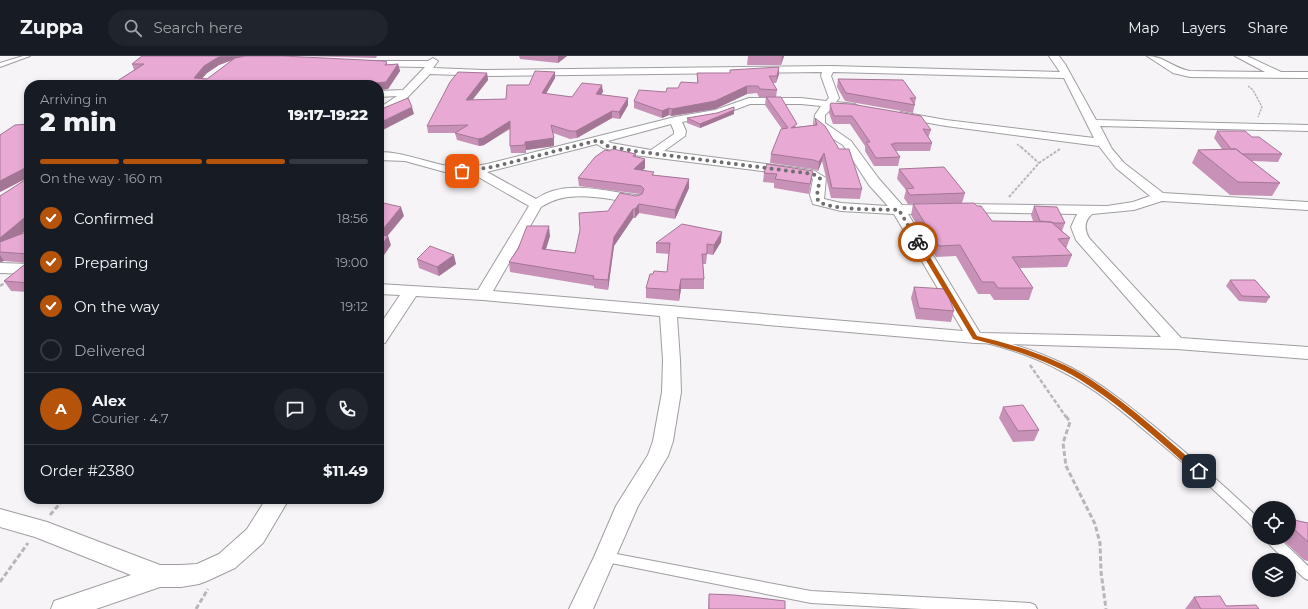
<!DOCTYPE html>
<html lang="en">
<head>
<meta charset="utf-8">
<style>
	:root { --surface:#171b24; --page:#20242c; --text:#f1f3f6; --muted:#9ea1a6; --line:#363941; --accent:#b45309 }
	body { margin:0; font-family:Montserrat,sans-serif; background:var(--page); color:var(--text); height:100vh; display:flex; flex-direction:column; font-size:15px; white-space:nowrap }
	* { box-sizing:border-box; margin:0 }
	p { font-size:13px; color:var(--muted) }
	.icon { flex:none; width:22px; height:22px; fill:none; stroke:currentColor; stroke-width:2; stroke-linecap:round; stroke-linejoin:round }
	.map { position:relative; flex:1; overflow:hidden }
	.drawer { position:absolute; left:24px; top:24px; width:360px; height:424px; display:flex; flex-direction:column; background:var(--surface); border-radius:16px; box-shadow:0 2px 6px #0003 }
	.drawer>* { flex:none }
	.controls { position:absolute; left:1252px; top:445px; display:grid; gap:8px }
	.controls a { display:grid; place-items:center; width:44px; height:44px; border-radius:50%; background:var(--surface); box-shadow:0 2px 6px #0003; font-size:20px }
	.pin { position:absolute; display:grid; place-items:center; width:34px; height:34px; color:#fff; margin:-17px; border-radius:8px; box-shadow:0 2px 6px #0006 }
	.courier { position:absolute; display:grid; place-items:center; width:40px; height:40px; margin:-20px; border:3px solid #b45309; border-radius:50%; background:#fff; color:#222; box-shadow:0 1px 5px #0007 }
	.head em { font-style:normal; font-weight:800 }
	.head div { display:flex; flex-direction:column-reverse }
	.head { display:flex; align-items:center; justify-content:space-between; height:68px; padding:0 16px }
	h1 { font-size:26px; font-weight:800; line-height:30px }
	.bar { display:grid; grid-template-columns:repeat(4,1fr); gap:6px 4px; align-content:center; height:48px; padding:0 16px }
	.bar i { height:5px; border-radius:3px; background:var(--line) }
	.bar .active { background:var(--accent) }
	.bar p { grid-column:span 4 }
	.line { display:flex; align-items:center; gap:10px; padding:0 16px; border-top:1px solid var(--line) }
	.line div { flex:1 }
	.round { display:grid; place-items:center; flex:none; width:42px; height:42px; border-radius:21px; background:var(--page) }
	ol { padding:0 16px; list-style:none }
	li { display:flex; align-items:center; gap:12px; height:44px }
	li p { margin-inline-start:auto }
	li .icon { padding:4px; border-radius:50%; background:var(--accent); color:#fff; stroke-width:4 }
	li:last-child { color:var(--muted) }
	li i { width:22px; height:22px; border:2px solid var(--line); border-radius:50% }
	header { display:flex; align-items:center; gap:24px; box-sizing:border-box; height:56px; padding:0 20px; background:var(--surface); border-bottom:1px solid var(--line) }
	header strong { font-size:19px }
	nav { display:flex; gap:22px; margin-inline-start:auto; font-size:14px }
	.search { width:280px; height:36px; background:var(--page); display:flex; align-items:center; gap:10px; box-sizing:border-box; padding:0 14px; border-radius:22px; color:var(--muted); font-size:15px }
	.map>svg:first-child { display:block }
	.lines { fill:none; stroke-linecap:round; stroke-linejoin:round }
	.lane-casing { stroke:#9f9da0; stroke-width:2 }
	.street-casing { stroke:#9f9da0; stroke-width:2 }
	.path-far3 { stroke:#b7b6b8; stroke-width:1.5; stroke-dasharray:2.5 1; stroke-linecap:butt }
	.path-far2 { stroke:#b7b6b8; stroke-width:2; stroke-dasharray:3 1.5; stroke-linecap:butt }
	.path-far1 { stroke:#b7b6b8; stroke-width:2.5; stroke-dasharray:4 2; stroke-linecap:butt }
	.path { stroke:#b7b6b8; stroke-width:3; stroke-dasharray:5 2.5; stroke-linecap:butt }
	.lane { fill:#fff; fill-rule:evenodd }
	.street { fill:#fff; fill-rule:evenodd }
	.wall { fill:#c891b7; fill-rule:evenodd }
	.shaded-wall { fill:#a37695 }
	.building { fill:#e9a9d5; stroke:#a37695 }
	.route { fill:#b45309 }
	.done { stroke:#706f70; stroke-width:4; stroke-dasharray:0 7.2 }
</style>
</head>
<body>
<header>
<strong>Zuppa</strong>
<div class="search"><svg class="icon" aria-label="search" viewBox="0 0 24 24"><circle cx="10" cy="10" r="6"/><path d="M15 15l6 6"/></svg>Search here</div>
<nav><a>Map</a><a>Layers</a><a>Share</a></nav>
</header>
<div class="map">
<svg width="1308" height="553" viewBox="0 0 1308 553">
	<rect width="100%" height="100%" fill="#f6f4f7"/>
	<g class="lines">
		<g class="lane-casing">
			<path id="lane" d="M23,0H30L0,11V7Z
				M990,282C1018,289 1045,298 1070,311C1101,327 1128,349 1155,371C1188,398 1220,426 1251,455L1259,463V475L1255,473C1221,440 1186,408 1149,378C1122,355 1095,332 1063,316C1039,303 1013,294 987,287L985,285L987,283Z
				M1265,482H1279L1308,510V524L1304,522L1289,508V504H1285L1267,486Z
				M606,496L811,535L1030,547L1035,549L1037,553H922L811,547L606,506L602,505L600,501L602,497Z"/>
		</g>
		<g class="street-casing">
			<path id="street" d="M1049,0H1059L1065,8L1096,64L1308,69V75L1100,70L1112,93L1124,107L1163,137L1308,146V154L1162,145L1134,154L1092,158C1084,165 1084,173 1089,182L1181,282L1308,291V303L1176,293L975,287L677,261L680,304L681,336L673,385L668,400L638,450L593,553H569L594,501L616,450L648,399L653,385L662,336L663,304L660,260L483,244L416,240L385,287L379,288V270L400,239L379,238V228L478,234L529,150L473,118H452L405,105L379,104V96C405,96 427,107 453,111C464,112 476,110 487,108L675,61L715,54L749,42H801L826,45L829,42L821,20L822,16L484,20L430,18L403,46L379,60V52L397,40L379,41V35L403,34L425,11L365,10L362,9V5H428L433,2L438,5L433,12L484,14L831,10L1060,16ZM833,16L1064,22L1094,82L946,64L901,56L896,59L901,62L946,70L1099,90L1116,112L1150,140L1133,146L1107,150L960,148L955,149L953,152L955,155L960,156L1077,158L1071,171L1076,184L1161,281L980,277L908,158L940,156L942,153L940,150L902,149L879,123L851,85L825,67V59L832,52L855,54L860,51L855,48L836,46L839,42L831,20ZM750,48H801L821,50L815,59L814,68L822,76L843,89L869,129L888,150L841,147L824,143L826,122L813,114L664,95L685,80L686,75L682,66L721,59ZM671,68L674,75V78L651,94L611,87L608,85ZM597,88L603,92L634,99L810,121L813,123L810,139L813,148L841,155L894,158L963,275L493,235L541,151C569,132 605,143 636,147L641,146L643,143L641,140L636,139C604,135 564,123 536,143L487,116Z
				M1147,0C1164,0 1173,12 1190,15L1265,16L1235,0H1247L1281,16H1308V22L1190,21L1173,17Z
				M0,207L29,208V218L0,217Z
				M266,443H289L263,487L235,512L207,525L199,528L181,531H160L96,553H51L54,545L131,519L35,481L0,471V453L47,466L160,509H181L197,508L219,498L247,473Z"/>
		</g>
		<path class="path-far3" d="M1248,30L1253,34L1262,51L1258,61
			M1017,88L1022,92"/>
		<path class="path-far2" d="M1021,91L1039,107
			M1009,141L1039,107L1060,93"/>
		<path class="path-far1" d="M0,230L6,226
			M1030,309L1066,361"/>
		<path class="path" d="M1066,360L1070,366L1063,387L1066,410L1095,468L1100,487L1101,516L1106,553
			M50,459L64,443
			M0,526L28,487
			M196,553L208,533"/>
		<use href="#lane" class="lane"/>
		<use href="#street" class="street"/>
	</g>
	<path class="wall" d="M142,0H243L238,2L387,6V9L398,8L400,15L388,33L379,34V29H111L134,14L132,8ZM234,3L207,23L202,22L207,17L219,9Z
		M300,0H377L376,2Z
		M519,0H567L558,7L520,3Z
		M748,0H784L781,9H747Z
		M730,14L779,18L776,27H773L777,34L776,41L796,71L814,69L815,62L862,133L860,143L831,142L822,105L818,115L813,113L770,107L771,98L782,73L765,49L766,41H759L757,37L747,38L715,53L671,60L669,59L662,62L634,52V45L697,27V17H730Z
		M555,16V22L546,38L572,41L603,36L600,39L628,42V49L620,63L612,62L577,82L570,83L553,77L554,90L526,94V97H511L510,90V73L484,89L479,90L457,84L455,77H456H428L427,70L487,17L488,24L472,44L506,43L529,29Z
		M838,23L916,42L913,57L845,45L837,31Z
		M830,49L931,74L928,82L932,87L930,95H896L900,101L898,110H874L865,95V90L850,68H833L829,57Z
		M734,58L700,72L687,67V62Z
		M29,68V171L22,177L29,175V236L11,235L4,225L27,207L4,205L0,206V140L25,124V123L0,136V79Z
		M1217,75L1252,81L1282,98L1278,106L1252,105L1280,127L1272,140L1230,139L1192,107L1198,94L1222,93L1214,82Z
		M609,95L636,98V101L645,103V112L642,115L654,119L689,123V132L675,163L639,157L635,162H633L614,190L608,234L594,232V230L510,216L509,206L550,180L546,193L575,197L608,155L636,140L640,138L579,130L578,122Z
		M899,113L965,137L962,147L908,148L904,142L906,134L897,123Z
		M813,115L809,138L774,132V127L763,126L764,117Z
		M913,148L977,150L992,165H1033L1031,159L1034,150L1065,167L1062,175L1070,182L1066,193L1072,199L1067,211L1020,212L1033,232L1029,244H994L990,238H978L956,200L936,201L911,159Z
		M721,186L713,199L707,198L706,208H703L704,223V233H681L679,245L646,242V232L653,218L667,216L669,198L656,197V187Z
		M417,203L456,208L439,220L419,212Z
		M1230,224L1270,241L1266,247L1239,245L1226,230Z
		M914,231L954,255L951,266L916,263L911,242Z
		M1003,351L1039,374L1034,385L1013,386L999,362Z
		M1294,464L1308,467V505L1304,504L1285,486V482H1289V470Z
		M709,538L785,553H708Z
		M1194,541L1226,550L1259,553H1185Z"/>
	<path class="shaded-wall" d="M222,0H243L219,9L207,17L196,29L194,22L204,10L217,2Z
		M558,0H567L558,7Z
		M782,0H784L781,9Z
		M398,8L400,15L388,33L379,34V29H376V27Z
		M779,11V18L776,27L777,20Z
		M555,16V22L542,44V37Z
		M487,17L488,24L467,51L466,44Z
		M602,29L603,36L596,45V38Z
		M747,30V38L715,53L671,60L672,53Z
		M379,35L381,42L379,46Z
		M628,42V49L620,63L619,56Z
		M412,51L414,58L379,76V67Z
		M669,52V59L662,62V55Z
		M734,54V58L700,72V68Z
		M612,55V62L577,82L576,75Z
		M510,65V72L484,89L479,90L478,83Z
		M554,82V90L526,94V97L525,86Z
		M824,97L822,105L818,115L819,106Z
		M645,103V112L634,122V113Z
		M25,112L29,121L0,136V125Z
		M689,123V132L675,163V154Z
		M639,148V157L635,162V153Z
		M401,151L404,160L380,189L379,184V178Z
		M633,153V162L614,190L608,234V224L614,181Z
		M29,158V171L0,196V182Z
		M549,170L550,180L543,202L542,193Z
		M722,176L721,186L713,199L714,189Z
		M388,180L391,189L380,205L379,200V194Z
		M0,199L4,205L0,206Z
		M454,199L456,208L439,220L437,211Z
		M681,223V233L679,245V234Z"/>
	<path class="building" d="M142,0H222L217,2L204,10L194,22L207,23L235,2L246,0H283L384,5L387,6L385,9L398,8L386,26L376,27V29H111L144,8H132Z
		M779,11L777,20H769L777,34L760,33L758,30H747L715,45L672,53L669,52L662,55L634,45L639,34L666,36L667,32H678L681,26L698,27L697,17H730V14Z
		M535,15L555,16L542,37L572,41L582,27L602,29L596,38L628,42L619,56L612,55L576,75H570L551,69L554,82L525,86V89L510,90V65L483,82L478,83L455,77L468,69L427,70L450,26L458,16L487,17L466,44L506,43L507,29H529Z
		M838,23L903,24L916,42H910L915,49L846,37Z
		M766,41H781L797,68L791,72L817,69L815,62L825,70L839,93H849L862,133L832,132L824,97L819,106L814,104L771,98L781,73L788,72Z
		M408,42L412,51L379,67V54Z
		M831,47L851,48L921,60L931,74L923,73L932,87H894L895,88H891L900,101L876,102L866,86H870L852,60H834L830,49Z
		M734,51V54L700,68L687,62L717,57Z
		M29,68V75L28,76L29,77V158L0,182V140L25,124V112L0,125V79L15,69Z
		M1217,75H1245L1252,81H1259L1282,98H1242L1236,93H1231Z
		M613,93L636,98L633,100L645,103L634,113L654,116L652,119L689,123L675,154L639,148L635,153H633L614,181L608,224L593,223L594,220L509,206L518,193L527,170H549L542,193L575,197L580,174L579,157L608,155L620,137L636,140L642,138L644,133L641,130L578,122L595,101L605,94L609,95Z
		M1236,93L1280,127L1238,126L1198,94Z
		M767,108L813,115L810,128L775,123L777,118L764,117Z
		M944,111L965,137L910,139L906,133L914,132L899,113Z
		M379,146L401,151L379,178Z
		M974,147L977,150H981L992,165L1051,166L1070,182L1058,183L1072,199L1012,201L1033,232H998L994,226H982L960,189L939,190L913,148Z
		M1034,150L1057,151L1065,167H1054L1051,166L1040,165Z
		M682,168L722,176L714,189L707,188V198H702L704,223H681L679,234L646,232L650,218H653L654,215L667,216L670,187H656Z
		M29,175V198L0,196V186Z
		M379,179L388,180L379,194Z
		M430,190L454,199L437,211L417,203Z
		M29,205V227L4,225Z
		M1230,224H1255L1270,241L1242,240Z
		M914,231L946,233L954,255L919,252Z
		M1023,349L1039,374L1018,375L1003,351Z
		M1294,464L1308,467V486L1295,474Z
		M709,538L734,539L785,545V553H709Z
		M1220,540L1226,550L1256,549L1259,553H1201L1194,541Z"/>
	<path class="route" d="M918,184L921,186L977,280C1017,289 1059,303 1093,325C1132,351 1166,383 1202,413V417H1196C1161,387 1127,354 1088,329C1054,306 1012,293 973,283L915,186Z"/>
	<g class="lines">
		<path class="done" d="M462,115L493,111L599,84L607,90L634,95L813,118L820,122L817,139L818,145C832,155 880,153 899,154L918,186"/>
	</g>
</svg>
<div class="controls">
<a><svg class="icon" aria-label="locate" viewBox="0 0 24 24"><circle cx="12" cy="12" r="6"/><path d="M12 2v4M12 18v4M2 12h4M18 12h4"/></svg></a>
<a><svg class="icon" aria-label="layers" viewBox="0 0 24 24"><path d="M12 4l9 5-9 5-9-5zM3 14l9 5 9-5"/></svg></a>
</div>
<div class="pin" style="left:462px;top:115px;background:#ea580c"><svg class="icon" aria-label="bag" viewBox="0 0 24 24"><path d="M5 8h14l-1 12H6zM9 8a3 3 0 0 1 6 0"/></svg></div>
<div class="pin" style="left:1199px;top:415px;background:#1f2937"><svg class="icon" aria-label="home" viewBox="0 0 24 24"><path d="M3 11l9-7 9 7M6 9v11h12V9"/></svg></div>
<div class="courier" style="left:918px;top:186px"><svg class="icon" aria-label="bike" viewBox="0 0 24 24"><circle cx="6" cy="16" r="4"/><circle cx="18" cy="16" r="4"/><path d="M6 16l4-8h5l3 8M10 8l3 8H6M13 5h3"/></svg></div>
<section class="drawer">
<div class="head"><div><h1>2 min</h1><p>Arriving in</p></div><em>19:17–19:22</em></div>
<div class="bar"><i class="active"></i><i class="active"></i><i class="active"></i><i></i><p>On the way · 160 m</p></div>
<ol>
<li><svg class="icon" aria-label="check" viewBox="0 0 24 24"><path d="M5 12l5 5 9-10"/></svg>Confirmed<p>18:56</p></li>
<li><svg class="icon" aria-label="check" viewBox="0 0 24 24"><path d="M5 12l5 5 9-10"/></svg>Preparing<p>19:00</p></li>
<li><svg class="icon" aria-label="check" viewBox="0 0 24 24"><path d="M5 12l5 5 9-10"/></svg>On the way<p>19:12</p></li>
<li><i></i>Delivered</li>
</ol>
<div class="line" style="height:72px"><b class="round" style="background:var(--accent);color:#fff">A</b><div><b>Alex</b><p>Courier · 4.7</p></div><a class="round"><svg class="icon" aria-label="chat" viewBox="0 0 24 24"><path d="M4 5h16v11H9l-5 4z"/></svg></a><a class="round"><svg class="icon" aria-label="phone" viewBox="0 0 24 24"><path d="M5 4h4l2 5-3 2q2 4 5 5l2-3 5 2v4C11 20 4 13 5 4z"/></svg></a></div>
<div class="line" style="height:52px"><div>Order #2380</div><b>$11.49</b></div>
</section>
</div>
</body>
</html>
